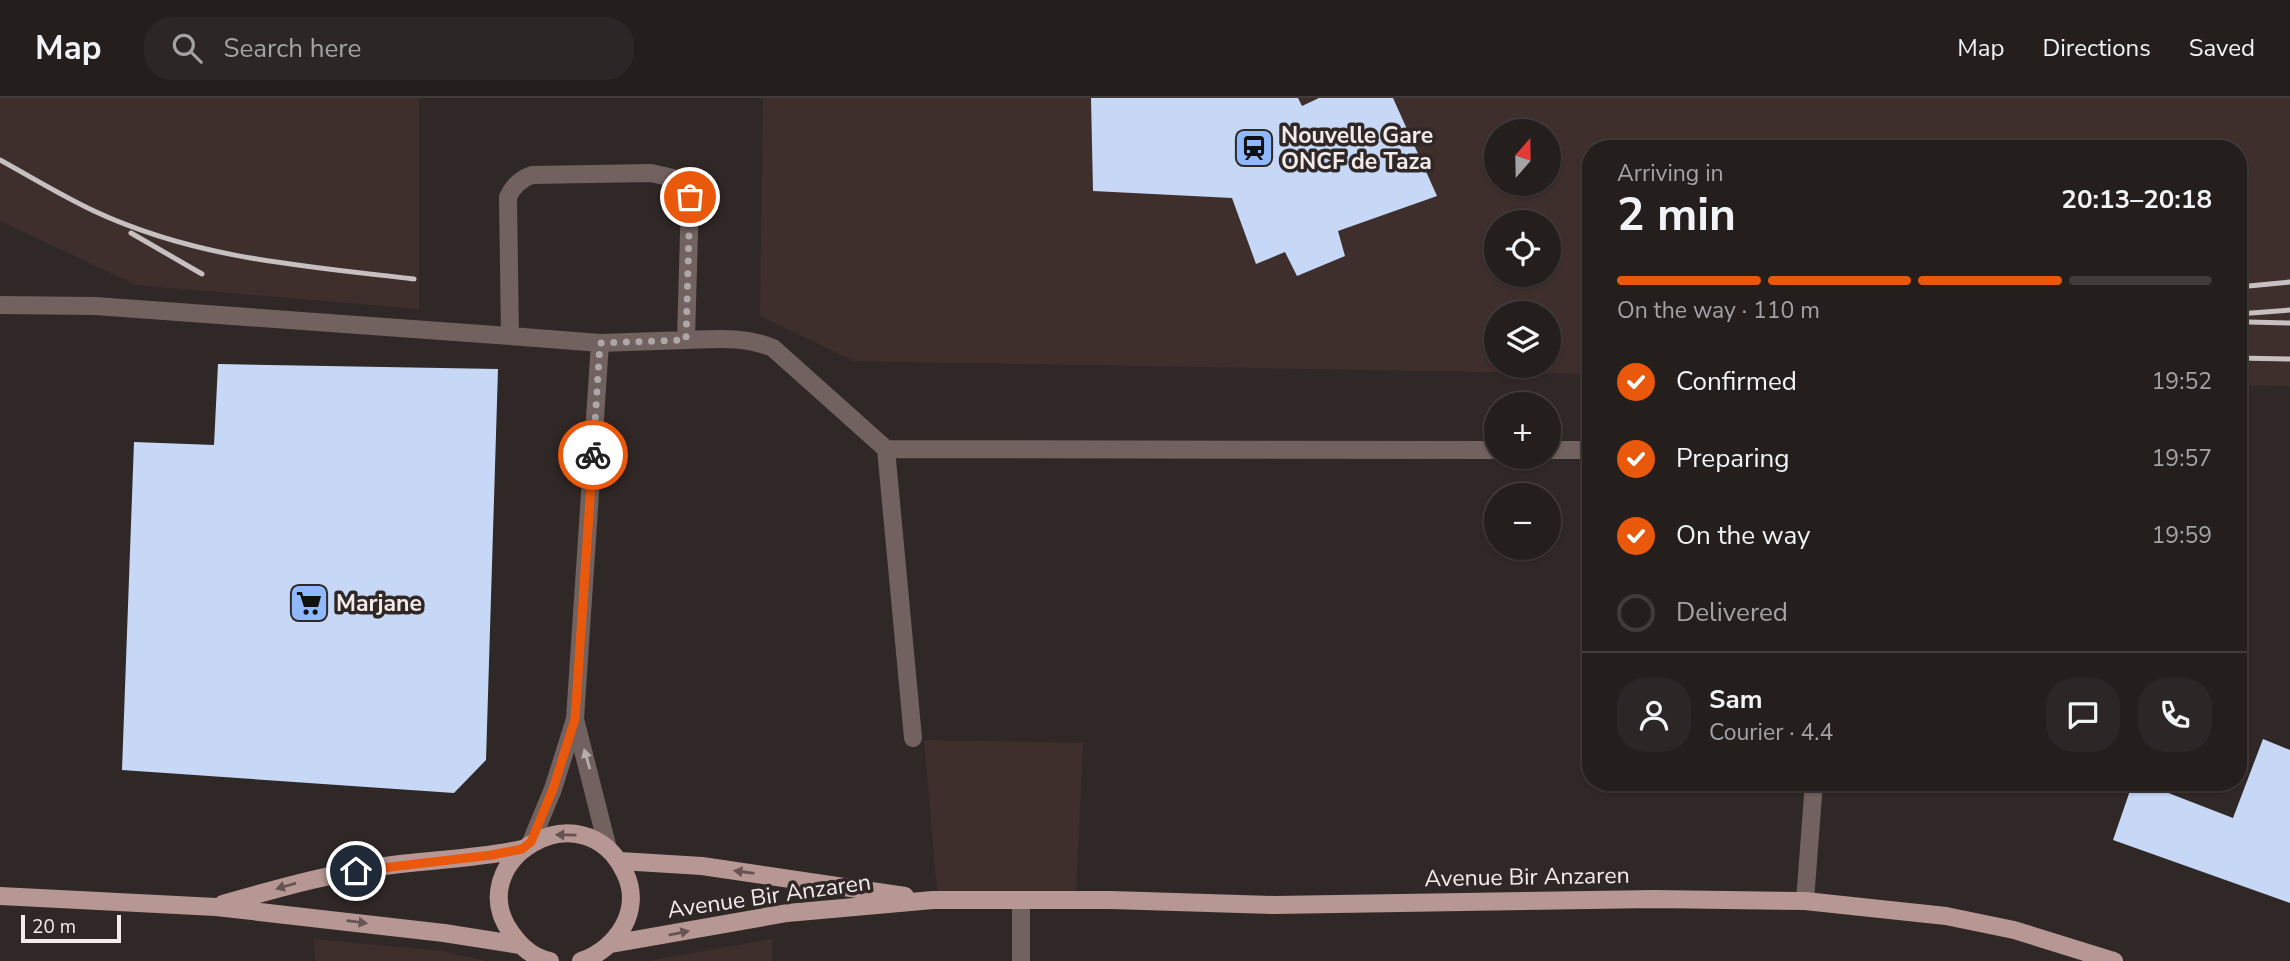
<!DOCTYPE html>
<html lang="en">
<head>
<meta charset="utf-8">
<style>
	:root { --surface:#241e1d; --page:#2c2726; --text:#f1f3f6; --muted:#a3a2a4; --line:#413c3b; --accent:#ea580c }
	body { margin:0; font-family:"Nunito Sans",sans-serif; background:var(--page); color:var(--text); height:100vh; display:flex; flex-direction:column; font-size:26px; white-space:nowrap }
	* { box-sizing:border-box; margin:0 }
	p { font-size:23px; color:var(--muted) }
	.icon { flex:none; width:38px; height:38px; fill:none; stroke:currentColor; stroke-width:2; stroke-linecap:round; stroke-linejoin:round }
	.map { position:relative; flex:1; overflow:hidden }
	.panel { position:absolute; left:1582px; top:42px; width:665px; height:651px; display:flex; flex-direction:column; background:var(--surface); border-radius:28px; box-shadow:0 2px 5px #0004,0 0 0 2px var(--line) }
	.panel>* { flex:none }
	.needle { width:46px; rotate:20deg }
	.fabs { position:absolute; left:1484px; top:21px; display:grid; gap:14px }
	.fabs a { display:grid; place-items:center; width:77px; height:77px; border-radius:50%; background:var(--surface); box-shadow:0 2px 5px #0004,0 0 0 2px var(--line); font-size:35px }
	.scale { position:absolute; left:21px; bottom:18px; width:100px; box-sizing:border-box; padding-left:7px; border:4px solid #f2ecec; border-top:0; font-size:19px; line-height:24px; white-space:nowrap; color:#f2ecec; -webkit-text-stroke:5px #302827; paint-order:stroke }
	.pin { position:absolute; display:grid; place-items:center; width:60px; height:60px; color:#fff; margin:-30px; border:4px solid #fff; border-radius:50%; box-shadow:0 2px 7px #0007 }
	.courier { position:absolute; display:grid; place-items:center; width:70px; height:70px; margin:-35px; border:5px solid #ea580c; border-radius:50%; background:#fff; color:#222; box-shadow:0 2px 9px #0007 }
	.head em { font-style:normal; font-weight:700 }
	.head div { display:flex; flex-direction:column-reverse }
	.head { display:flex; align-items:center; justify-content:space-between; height:119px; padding:0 35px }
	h1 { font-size:46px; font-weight:700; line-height:52px }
	.bar { display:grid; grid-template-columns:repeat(4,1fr); gap:10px 7px; align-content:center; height:84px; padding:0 35px }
	.bar i { height:9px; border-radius:5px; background:var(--line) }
	.bar .current { background:var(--accent) }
	.bar p { grid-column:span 4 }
	.line { display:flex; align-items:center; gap:18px; padding:0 35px; border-top:2px solid var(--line) }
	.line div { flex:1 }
	.round { display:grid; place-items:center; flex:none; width:74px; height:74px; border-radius:28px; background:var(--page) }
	ol { padding:0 35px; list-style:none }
	li { display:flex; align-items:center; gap:21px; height:77px }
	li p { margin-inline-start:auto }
	li .icon { padding:7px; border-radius:50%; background:var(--accent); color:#fff; stroke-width:4 }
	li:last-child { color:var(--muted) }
	li i { width:38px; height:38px; border:4px solid var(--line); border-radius:50% }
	header { display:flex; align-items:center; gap:42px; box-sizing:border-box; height:98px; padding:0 35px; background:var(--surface); border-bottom:2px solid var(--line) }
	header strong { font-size:33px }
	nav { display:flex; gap:38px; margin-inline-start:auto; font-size:24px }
	.search { width:490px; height:63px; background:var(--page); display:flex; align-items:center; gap:18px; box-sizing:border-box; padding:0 24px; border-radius:28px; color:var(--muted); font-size:26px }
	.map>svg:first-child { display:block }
	.built { fill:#3e2f2d; fill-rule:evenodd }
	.building { fill:#c6d8f6 }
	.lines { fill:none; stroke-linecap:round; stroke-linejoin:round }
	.minor { stroke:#71615f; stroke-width:18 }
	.major { stroke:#b79793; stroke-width:18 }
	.rail { stroke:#c7c0c0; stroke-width:5 }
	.oneway { fill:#b8adad }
	.oneway2 { fill:#665452 }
	.done { stroke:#aea7a7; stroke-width:7; stroke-dasharray:0 12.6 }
	.route { stroke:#ea580c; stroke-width:9 }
	.labels { text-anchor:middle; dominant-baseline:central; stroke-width:7; stroke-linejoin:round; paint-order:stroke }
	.poi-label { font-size:23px; font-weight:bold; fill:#f2ecec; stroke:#302827; text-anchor:start }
	.street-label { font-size:23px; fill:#f2ecec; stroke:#302827 }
</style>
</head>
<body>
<header>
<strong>Map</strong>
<div class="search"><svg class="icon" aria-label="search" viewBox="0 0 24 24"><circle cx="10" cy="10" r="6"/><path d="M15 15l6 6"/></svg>Search here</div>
<nav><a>Map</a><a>Directions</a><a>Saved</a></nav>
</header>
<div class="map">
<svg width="2290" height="863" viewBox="0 0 2290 863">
	<rect width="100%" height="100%" fill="#302827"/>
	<path class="built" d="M0,0H419V211L136,187L0,123Z
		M763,0H2290V288L2238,287V51H1591V276L854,263L760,218ZM1496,33H1549V86H1496ZM1496,124H1549V177H1496ZM1496,215H1549V268H1496Z
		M924,642L1083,645L1076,797L937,793Z
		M314,841L441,853L487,863H315Z
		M772,841V863H648Z"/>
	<path class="building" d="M1091,0H1298L1302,8L1319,0H1393L1437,98L1338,133L1345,158L1297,178L1285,154L1256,166L1232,100L1093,93Z
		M218,266L498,271L486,662L454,695L122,672L134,344L214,347Z
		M2263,641L2290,652V805L2113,742L2133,684H2140L2233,720Z"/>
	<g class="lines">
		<path class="minor" d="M651,75L673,80L690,99L686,242L600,245L510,238L508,99C513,88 520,81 532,77Z
			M0,207L95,208L510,238
			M686,242C716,241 745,238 773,250L886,351L1496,352
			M886,351L913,640
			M1549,352H1591
			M575,621L600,245
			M531,744L553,691L575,621L608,751
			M1021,802V863
			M1805,803L1814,684"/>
		<path class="major" d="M620,763L702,768L905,798
			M0,798L216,809L444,835L520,847
			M223,806C282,789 339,773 400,766C441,761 482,760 522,751
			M611,846L787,815L933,802H1111L1274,807L1654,801L1805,803L1946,818L2014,832L2114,863
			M550,863C534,860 522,850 512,836C458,763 584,687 625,775C643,812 617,851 581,863"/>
		<path class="rail" d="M0,62C31,79 62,98 94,113C197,161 303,168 414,181
			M131,135L202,176
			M2238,189L2290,184
			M2238,216L2290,212
			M2249,224L2290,225
			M2238,260L2290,261"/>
	</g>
	<defs><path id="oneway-solid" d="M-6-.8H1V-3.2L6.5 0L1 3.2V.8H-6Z" transform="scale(1.75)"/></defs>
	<use class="oneway" href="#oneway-solid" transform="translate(587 661) rotate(-106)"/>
	<g class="oneway2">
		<use href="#oneway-solid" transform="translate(566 737) rotate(-179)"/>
		<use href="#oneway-solid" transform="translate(744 774) rotate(-172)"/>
		<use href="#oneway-solid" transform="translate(286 788) rotate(164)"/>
		<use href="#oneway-solid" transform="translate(357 824) rotate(7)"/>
		<use href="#oneway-solid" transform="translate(679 835) rotate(-12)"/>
	</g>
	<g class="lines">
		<path class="done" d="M593,357L600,245L686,242L690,99"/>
		<path class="route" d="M356,773L492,757L522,751L531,744L553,691L575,621L593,357"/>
	</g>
	<defs>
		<g id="station-square" transform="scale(2.0125)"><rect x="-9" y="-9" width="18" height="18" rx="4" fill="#90b8fd" stroke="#302827"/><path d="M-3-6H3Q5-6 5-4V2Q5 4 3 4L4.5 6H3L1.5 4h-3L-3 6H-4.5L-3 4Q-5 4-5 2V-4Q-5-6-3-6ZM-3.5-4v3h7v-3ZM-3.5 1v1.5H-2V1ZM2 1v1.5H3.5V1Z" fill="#111"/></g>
		<g id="supermarket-square" transform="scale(2.0125)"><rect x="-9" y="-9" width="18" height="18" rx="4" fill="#90b8fd" stroke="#302827"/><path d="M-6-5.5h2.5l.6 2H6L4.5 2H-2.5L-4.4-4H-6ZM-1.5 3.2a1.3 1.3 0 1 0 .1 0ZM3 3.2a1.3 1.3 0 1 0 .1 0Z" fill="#111"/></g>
	</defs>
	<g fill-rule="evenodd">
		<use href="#station-square" x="1254" y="50"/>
		<use href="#supermarket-square" x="309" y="505"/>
	</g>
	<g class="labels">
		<g class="poi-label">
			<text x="1281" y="37">Nouvelle Gare<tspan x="1281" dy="26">ONCF de Taza</tspan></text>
			<text x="336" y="505">Marjane</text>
		</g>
		<g class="street-label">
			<text transform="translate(1527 779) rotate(-1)">Avenue Bir Anzaren</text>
			<text transform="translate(769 798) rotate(-8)">Avenue Bir Anzaren</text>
		</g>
	</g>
</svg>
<div class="fabs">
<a><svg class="needle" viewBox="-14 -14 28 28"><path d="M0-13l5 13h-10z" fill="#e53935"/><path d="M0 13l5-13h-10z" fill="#a3a2a4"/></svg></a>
<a><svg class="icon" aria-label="locate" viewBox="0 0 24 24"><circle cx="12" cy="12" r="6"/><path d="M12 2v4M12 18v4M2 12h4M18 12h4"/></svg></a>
<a><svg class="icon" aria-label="layers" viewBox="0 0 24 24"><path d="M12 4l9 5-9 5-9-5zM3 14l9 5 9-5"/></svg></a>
<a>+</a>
<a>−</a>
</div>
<div class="scale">20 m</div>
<div class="pin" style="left:690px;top:99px;background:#ea580c"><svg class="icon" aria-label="bag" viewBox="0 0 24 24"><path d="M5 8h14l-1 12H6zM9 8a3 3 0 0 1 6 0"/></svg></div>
<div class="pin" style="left:356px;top:773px;background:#1f2937"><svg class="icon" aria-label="home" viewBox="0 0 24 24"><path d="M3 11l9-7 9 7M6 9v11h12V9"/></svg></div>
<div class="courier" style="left:593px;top:357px"><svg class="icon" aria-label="bike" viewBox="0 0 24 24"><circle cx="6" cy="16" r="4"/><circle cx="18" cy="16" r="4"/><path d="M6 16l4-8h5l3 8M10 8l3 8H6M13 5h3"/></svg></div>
<section class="panel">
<div class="head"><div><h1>2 min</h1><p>Arriving in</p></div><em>20:13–20:18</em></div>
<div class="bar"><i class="current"></i><i class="current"></i><i class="current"></i><i></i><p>On the way · 110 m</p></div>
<ol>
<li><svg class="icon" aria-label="check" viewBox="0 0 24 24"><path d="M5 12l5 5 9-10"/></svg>Confirmed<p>19:52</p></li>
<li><svg class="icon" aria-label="check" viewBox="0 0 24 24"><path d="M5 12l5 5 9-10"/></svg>Preparing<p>19:57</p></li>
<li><svg class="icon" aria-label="check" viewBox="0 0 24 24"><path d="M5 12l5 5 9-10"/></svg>On the way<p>19:59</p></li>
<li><i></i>Delivered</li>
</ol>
<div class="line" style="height:126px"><a class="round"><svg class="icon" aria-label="person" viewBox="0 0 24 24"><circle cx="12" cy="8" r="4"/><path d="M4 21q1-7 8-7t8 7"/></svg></a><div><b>Sam</b><p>Courier · 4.4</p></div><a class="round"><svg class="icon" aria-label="chat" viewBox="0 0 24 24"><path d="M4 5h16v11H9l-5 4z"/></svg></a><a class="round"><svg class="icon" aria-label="phone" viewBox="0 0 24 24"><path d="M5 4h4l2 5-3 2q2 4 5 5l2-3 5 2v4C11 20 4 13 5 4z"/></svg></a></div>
</section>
</div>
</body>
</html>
